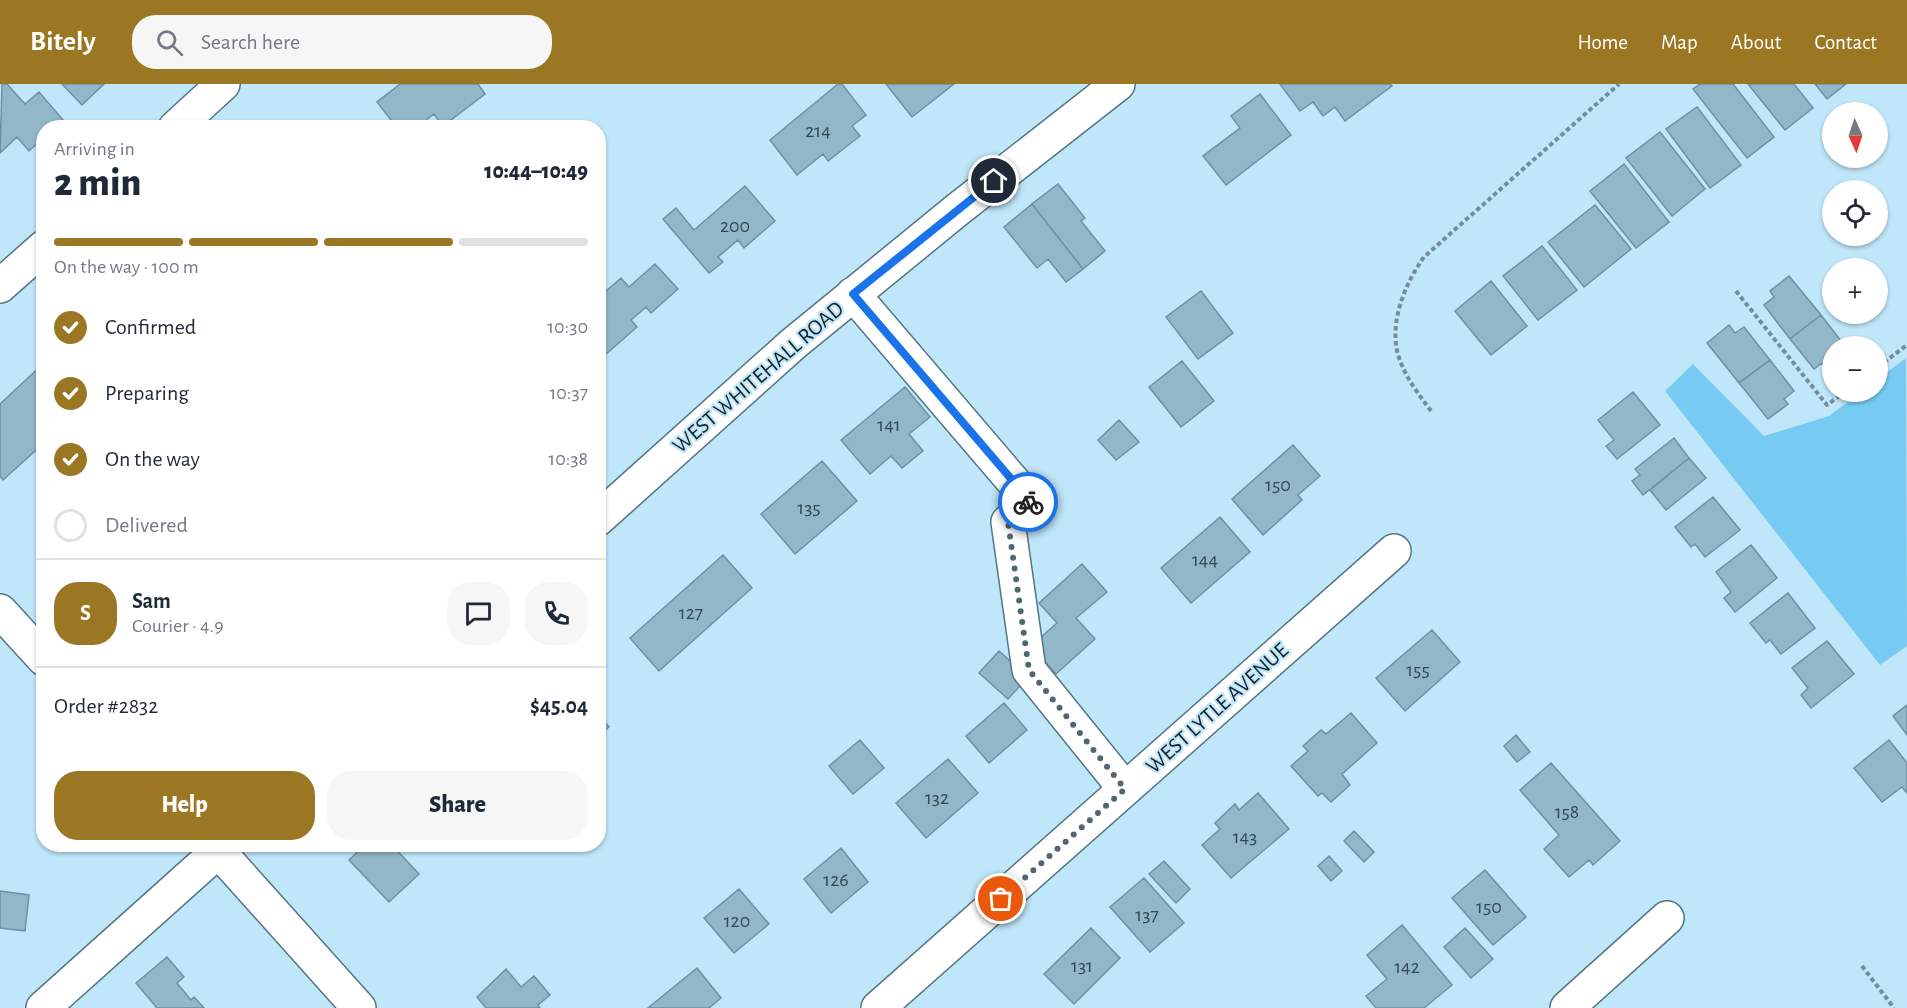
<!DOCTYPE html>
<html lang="en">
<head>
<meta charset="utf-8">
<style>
	:root { --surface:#fff; --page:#f6f6f7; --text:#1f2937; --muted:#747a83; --line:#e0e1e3; --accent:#9c7723 }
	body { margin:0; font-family:"Alegreya Sans",sans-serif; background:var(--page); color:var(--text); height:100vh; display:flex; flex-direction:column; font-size:22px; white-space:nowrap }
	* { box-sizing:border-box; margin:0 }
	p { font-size:20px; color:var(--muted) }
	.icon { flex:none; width:33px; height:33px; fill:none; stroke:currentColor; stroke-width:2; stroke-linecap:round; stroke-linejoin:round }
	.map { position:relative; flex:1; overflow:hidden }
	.side { position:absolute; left:36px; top:36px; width:570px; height:732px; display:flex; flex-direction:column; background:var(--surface); border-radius:24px; box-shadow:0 2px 4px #0004 }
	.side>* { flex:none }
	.needle { width:39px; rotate:177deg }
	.fabs { position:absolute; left:1822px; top:18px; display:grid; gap:12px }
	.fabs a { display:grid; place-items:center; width:66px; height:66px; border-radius:50%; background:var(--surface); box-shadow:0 2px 4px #0004; font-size:30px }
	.pin { position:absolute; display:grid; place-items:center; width:51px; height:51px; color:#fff; margin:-26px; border:3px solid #fff; border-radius:50%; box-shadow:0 2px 6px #0007 }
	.courier { position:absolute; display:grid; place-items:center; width:60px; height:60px; margin:-30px; border:4px solid #1a73e8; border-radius:50%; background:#fff; color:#222; box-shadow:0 2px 8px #0007 }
	.headline em { font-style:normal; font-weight:800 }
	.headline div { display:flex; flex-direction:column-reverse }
	.headline { display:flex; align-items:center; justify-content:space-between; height:102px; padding:0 18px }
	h1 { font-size:39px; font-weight:800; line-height:45px }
	.bar { display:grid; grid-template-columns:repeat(4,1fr); gap:9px 6px; align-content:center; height:72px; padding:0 18px }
	.bar i { height:8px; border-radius:4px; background:var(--line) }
	.bar .on { background:var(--accent) }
	.bar p { grid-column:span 4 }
	.line { display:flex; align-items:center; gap:15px; padding:0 18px; border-top:2px solid var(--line) }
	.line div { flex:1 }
	.round { display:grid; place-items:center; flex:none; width:63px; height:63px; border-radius:24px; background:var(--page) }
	ol { padding:0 18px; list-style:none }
	li { display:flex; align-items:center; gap:18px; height:66px }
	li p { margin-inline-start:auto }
	li .icon { padding:6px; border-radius:50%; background:var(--accent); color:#fff; stroke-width:4 }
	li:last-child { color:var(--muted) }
	li i { width:33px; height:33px; border:3px solid var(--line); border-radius:50% }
	.button { display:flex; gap:12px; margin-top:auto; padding:12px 18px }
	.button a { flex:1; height:69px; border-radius:24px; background:var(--accent); color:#fff; font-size:24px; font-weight:800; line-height:69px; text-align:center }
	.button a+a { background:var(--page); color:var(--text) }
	header { display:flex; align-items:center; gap:36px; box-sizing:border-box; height:84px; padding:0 30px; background:var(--accent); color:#fff }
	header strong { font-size:28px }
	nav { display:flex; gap:33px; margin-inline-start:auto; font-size:21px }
	.search { width:420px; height:54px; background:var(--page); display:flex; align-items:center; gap:15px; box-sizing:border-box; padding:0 21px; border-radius:24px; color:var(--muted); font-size:22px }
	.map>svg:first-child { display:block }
	.green { fill:#77cbf3 }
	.building { fill:#92b7c9; stroke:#6e91a2; stroke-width:1.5 }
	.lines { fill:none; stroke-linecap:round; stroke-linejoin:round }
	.minor-casing { stroke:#537686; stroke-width:36 }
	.path { stroke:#728e9b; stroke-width:4; stroke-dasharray:4.5 3; stroke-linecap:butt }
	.minor { stroke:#fff; stroke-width:33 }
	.done { stroke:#506772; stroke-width:6; stroke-dasharray:0 10.8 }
	.route { stroke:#1a73e8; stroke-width:8 }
	.labels { text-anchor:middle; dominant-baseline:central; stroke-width:4.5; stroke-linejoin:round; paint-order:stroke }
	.number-label { font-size:20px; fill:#344851 }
	.street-label { font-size:22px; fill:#142329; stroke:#c0e6f9 }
</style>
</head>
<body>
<header>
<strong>Bitely</strong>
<div class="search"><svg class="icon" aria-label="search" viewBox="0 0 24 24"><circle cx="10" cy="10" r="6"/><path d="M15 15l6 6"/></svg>Search here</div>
<nav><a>Home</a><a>Map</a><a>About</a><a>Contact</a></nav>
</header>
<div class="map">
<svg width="1907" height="924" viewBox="0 0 1907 924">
	<rect width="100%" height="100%" fill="#c0e6f9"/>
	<path class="green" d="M1906,274L1907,562L1880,581L1665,307L1693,280L1764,352L1829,332L1861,308H1878V295Z"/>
	<path class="building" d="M2,0H7L25,20L39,8L63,36L55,44H44V53L29,67L17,53L0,69Z
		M62,0H104L82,21Z
		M400,0H478L485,10L443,42L434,30L416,44H397L377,18Z
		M838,0H842L866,31L852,42L860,52L828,77L823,70L797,91L770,56Z
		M886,0H954L912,33Z
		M1280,0H1390L1392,2L1345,37L1335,23L1323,32L1313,18L1300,27Z
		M1700,0H1733L1774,53L1747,74L1693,5Z
		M1748,0H1794L1813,24L1785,46Z
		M1815,0H1846L1827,15Z
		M1260,10L1291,51L1226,101L1203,72L1240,44L1231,32Z
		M1697,23L1741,81L1710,104L1666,45Z
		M1660,48L1705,105L1672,132L1626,74Z
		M1624,80L1669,138L1636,164L1590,107Z
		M1058,100L1085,134L1081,137L1105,167L1083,185L1032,120Z
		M745,102L775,137L744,164L738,156L718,173L723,178L709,189L663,135L676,124L694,146Z
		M1032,120L1083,185L1066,198L1048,175L1037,184L1004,143Z
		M1595,121L1631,165L1584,203L1548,158Z
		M1542,162L1577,206L1538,236L1503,192Z
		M655,180L678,205L651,229L646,223L631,236L637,243L598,277V214L621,194L629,203Z
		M1789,192L1821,231L1790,255L1764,221L1774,213L1770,207Z
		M1491,197L1527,242L1491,271L1455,227Z
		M1201,207L1233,249L1198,275L1166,233Z
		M1821,231L1845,262H1833V283L1828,287L1822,279L1814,285L1790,255Z
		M1729,241L1735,249L1744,243L1770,276L1739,299L1707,259Z
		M1770,276L1794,307L1784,315L1788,320L1768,335L1739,299Z
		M1182,277L1214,317L1181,343L1149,303Z
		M43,280L44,359L3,396L0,392V320Z
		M905,303L930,333L909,350L923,367L902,384L891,372L870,390L841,356Z
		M1633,308L1660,341L1617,375L1606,362L1614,356L1598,336Z
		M1119,336L1139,358L1116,376L1098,356Z
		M1674,354L1689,374L1643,411L1632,397L1640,391L1635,385Z
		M1293,361L1320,392L1298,411L1302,416L1263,451L1232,415Z
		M1689,374L1706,394L1666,426L1650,406Z
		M822,377L857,417L795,470L761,430Z
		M1713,413L1740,446L1705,473L1695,460L1691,463L1675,443Z
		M1220,433L1250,468L1191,519L1161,484Z
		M1751,461L1777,494L1735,528L1724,514L1731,508L1716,488Z
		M723,471L752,504L659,587L630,554Z
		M1082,480L1107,508L1076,534L1095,555L1056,590L1031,562L1057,539L1039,519Z
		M1788,509L1815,544L1781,570L1770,556L1766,559L1750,539Z
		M1432,546L1460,578L1405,627L1376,594Z
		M1827,557L1854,590L1811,624L1801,611L1808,604L1792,584Z
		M999,567L1028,593L1008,615L979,589Z
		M1004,619L1027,646L989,679L966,652Z
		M1907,621V651L1893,632Z
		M1351,629L1377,659L1342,690L1350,701L1331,718L1322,709L1318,712L1291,682L1308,667L1303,662L1321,646L1326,650Z
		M598,631L609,643L598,652Z
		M1516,651L1530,668L1517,678L1504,662Z
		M860,656L884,684L853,710L829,682Z
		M1889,656L1907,679V709L1902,703L1882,718L1854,684Z
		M948,675L978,709L926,754L896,719Z
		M1551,679L1620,757L1593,781L1589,776L1569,793L1544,765L1559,751L1520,706Z
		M1258,709L1289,745L1231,794L1202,761L1220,745L1215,739L1235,720L1239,726Z
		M1354,747L1374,768L1364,778L1344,757Z
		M366,760H391L419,790L389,818L349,776Z
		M841,764L868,798L831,829L804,795Z
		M1329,772L1342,787L1331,797L1318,782Z
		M1164,777L1190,805L1176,819L1149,790Z
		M1485,786L1526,833L1493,861L1452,814Z
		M1144,794L1184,839L1150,868L1110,823Z
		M739,805L769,840L734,869L704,834Z
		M0,807L29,811L25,847L0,844Z
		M1402,841L1452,901L1424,924H1376L1366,912L1387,895L1367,871Z
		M1091,844L1120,874L1074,920L1044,890Z
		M1465,844L1493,875L1471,894L1444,863Z
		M167,873L184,893L177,899L191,916L194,913L204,924H157L136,899Z
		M697,884L721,914L709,924H648Z
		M506,885L521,903L534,892L550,911L538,921L540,924H486L477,913Z"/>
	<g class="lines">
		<g class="minor-casing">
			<path id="minor" d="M175,44L223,0
				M0,202L44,163
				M853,210L1030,417L1008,438L1029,586L1125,705
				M598,435L793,260L957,126L1118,0
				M0,527L44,575
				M212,760L359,924
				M43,924L226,760
				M878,924L1394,467
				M1567,924L1667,834"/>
		</g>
		<path class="path" d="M1736,207L1827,321L1845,308
			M1878,283L1907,261
			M1431,327C1420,312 1408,297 1401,279C1386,244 1404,201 1424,173L1619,0
			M1862,882L1894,924"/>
		<use href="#minor" class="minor"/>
	</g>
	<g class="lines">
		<path class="done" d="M1001,815L1125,705L1029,586L1008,438L1028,418"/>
		<path class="route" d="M994,97L853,210L1030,417L1028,418"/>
	</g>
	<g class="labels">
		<g class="number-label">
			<text x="818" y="47">214</text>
			<text x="735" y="142">200</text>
			<text x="889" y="341">141</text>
			<text x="1278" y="401">150</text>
			<text x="809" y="424">135</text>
			<text x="1205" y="476">144</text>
			<text x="691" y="529">127</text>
			<text x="1418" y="586">155</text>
			<text x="937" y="714">132</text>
			<text x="1567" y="728">158</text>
			<text x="1245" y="753">143</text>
			<text x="836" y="796">126</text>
			<text x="1489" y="823">150</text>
			<text x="1147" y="831">137</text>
			<text x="737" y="837">120</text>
			<text x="1082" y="882">131</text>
			<text x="1407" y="883">142</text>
		</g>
		<g class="street-label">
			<text transform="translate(758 293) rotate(-41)">WEST WHITEHALL ROAD</text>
			<text transform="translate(1217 624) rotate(-42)">WEST LYTLE AVENUE</text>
		</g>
	</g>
</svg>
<div class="fabs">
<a><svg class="needle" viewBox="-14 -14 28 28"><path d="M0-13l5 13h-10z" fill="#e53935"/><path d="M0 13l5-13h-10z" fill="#747a83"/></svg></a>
<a><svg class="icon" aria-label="locate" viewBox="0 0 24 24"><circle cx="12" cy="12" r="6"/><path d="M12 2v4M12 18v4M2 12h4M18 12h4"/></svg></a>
<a>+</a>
<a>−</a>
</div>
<div class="pin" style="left:1001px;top:815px;background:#ea580c"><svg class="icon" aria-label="bag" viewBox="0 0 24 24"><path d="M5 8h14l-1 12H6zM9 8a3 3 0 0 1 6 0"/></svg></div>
<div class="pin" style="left:994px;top:97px;background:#1f2937"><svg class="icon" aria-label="home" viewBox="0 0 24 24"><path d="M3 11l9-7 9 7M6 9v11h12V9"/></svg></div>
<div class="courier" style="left:1028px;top:418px"><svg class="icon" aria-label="bike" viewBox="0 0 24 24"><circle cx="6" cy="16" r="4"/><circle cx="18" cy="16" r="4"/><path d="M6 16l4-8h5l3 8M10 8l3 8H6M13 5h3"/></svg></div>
<section class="side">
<div class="headline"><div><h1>2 min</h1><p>Arriving in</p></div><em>10:44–10:49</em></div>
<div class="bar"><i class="on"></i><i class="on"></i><i class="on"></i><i></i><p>On the way · 100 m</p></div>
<ol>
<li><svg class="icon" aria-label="check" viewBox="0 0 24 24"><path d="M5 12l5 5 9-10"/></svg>Confirmed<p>10:30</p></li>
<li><svg class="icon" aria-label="check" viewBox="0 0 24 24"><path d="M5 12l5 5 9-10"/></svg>Preparing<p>10:37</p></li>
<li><svg class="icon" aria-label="check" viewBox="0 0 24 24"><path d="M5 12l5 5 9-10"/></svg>On the way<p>10:38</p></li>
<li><i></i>Delivered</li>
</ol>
<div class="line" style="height:108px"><b class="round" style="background:var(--accent);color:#fff">S</b><div><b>Sam</b><p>Courier · 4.9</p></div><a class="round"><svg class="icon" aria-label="chat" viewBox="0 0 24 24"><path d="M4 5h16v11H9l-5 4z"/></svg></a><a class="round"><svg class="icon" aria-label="phone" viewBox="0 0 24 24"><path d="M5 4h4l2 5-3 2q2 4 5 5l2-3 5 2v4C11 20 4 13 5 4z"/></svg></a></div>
<div class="line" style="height:78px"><div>Order #2832</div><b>$45.04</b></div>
<div class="button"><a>Help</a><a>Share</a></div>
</section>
</div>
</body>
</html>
